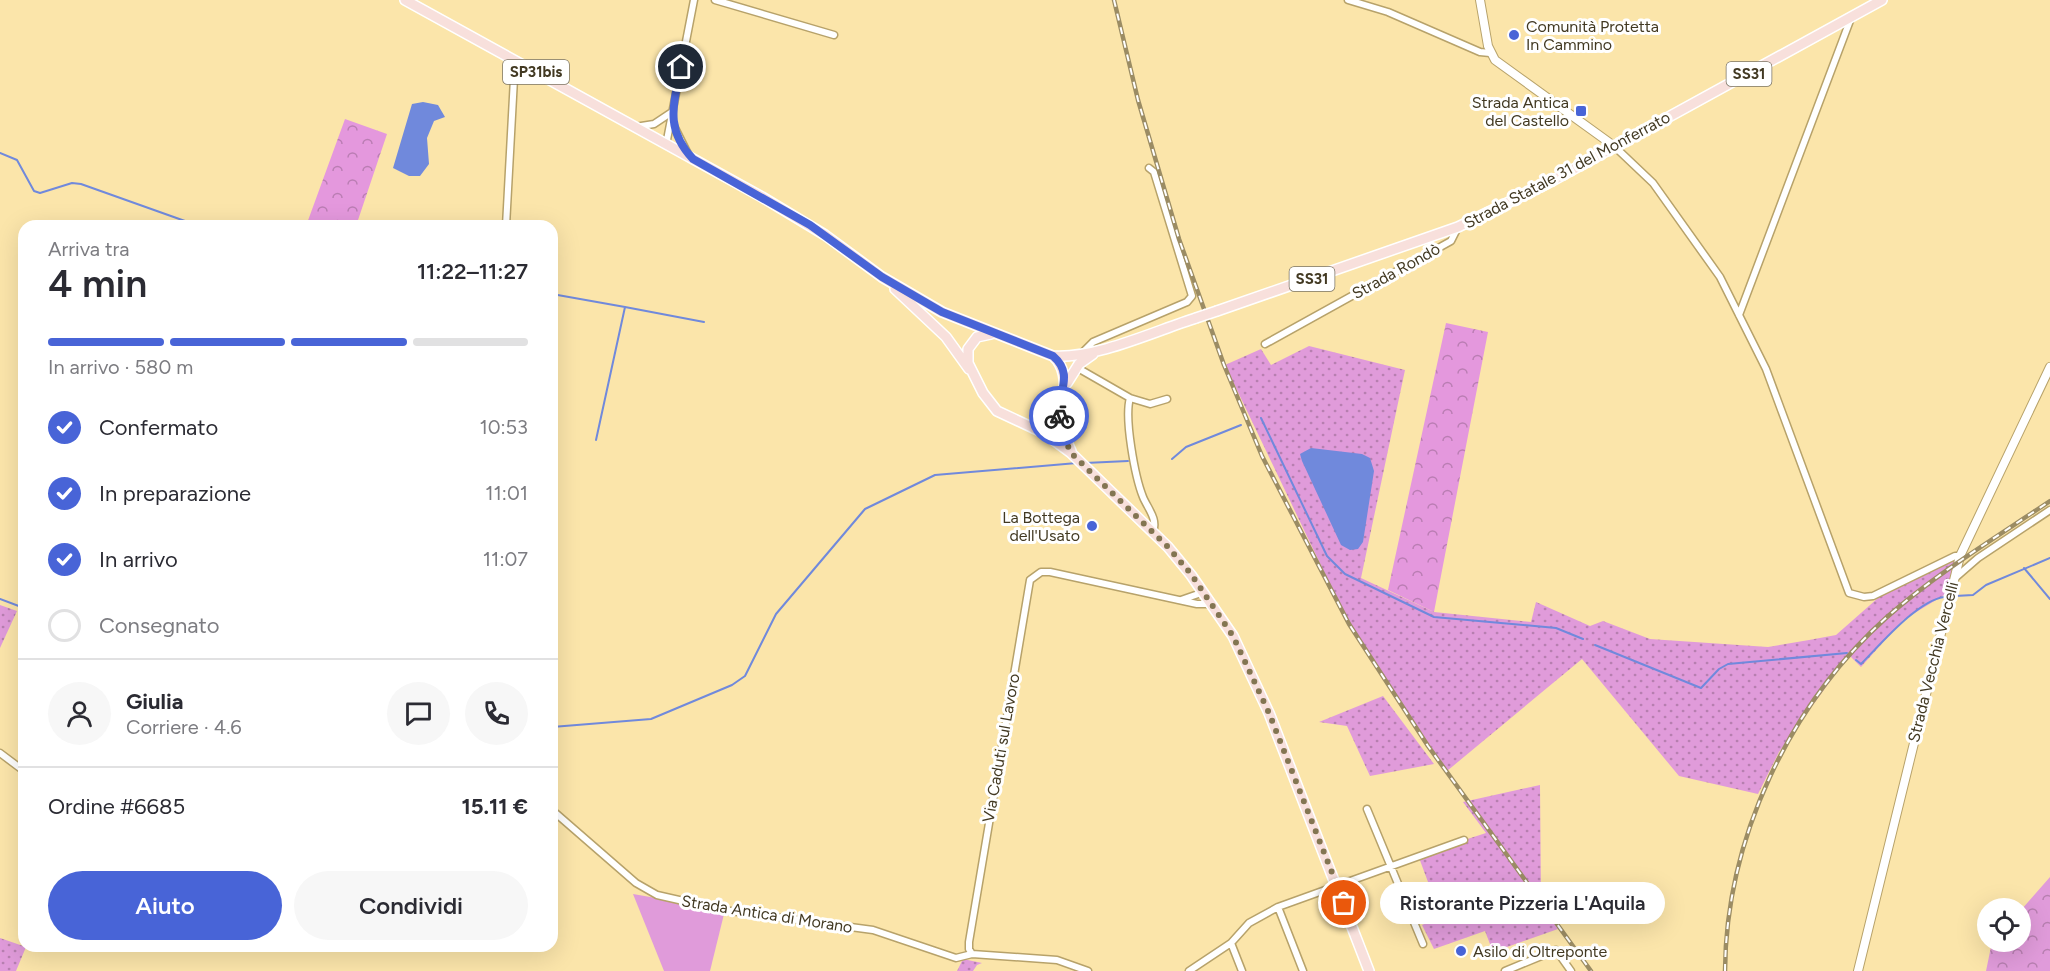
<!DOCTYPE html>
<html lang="it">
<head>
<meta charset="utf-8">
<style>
	:root { --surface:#fff; --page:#f7f7f7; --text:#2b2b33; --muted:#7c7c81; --line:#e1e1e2; --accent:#4864d7 }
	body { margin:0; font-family:Figtree,sans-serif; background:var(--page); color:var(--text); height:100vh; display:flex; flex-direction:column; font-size:22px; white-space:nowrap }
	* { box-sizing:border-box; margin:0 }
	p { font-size:20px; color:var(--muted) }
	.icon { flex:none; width:33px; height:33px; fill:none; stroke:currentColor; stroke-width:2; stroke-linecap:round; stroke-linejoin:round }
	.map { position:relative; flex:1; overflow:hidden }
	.panel { position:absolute; left:18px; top:220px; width:540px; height:732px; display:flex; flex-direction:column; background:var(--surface); border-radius:18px; box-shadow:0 6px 24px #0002 }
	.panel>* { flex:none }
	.tools { position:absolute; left:1977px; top:898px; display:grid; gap:12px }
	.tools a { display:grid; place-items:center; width:54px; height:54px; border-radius:50%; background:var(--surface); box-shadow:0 6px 24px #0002; font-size:30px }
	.pin { position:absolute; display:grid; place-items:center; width:51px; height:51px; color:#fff; margin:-26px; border:3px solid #fff; border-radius:50%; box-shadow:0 2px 6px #0007 }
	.courier { position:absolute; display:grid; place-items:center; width:60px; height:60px; margin:-30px; border:4px solid #4864d7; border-radius:50%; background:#fff; color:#222; box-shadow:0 2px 8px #0007 }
	.bubble { position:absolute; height:42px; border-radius:21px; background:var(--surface); box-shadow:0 6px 24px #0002; font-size:20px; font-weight:600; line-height:42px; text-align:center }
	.overview em { font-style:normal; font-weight:600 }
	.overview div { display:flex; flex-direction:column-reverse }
	.overview { display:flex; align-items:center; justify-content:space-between; height:102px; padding:0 30px }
	h1 { font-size:39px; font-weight:600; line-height:45px }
	.bar { display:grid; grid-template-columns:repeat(4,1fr); gap:9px 6px; align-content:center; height:72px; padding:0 30px }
	.bar i { height:8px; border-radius:4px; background:var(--line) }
	.bar .current { background:var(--accent) }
	.bar p { grid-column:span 4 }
	.line { display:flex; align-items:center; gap:15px; padding:0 30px; border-top:2px solid var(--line) }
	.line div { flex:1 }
	.round { display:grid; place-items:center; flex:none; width:63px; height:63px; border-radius:32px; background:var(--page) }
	ol { padding:0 30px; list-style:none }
	li { display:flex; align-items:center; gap:18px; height:66px }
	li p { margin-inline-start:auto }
	li .icon { padding:6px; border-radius:50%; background:var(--accent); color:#fff; stroke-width:4 }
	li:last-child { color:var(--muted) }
	li i { width:33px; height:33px; border:3px solid var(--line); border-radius:50% }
	.primary-button { display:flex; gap:12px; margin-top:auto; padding:12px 30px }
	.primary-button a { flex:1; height:69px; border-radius:36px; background:var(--accent); color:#fff; font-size:24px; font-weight:600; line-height:69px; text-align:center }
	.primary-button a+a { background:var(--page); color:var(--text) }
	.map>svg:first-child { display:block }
	.grass { fill:url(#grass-dots) }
	.forest { fill:url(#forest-crowns) }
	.park { fill:url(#park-crowns) }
	.garden { fill:#e09bda }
	.water { fill:#7089dc }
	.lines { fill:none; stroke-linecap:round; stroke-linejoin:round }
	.stream { stroke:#7089dc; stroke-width:2 }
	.minor-casing { stroke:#b7a26a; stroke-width:9 }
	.tertiary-casing { stroke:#b7a26a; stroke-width:10 }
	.primary-casing { stroke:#fff; stroke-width:12 }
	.minor { stroke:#fff; stroke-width:6 }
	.tertiary { stroke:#fff; stroke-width:8 }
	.primary { stroke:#f8e0dc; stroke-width:9 }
	.rail-casing { stroke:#9b8c64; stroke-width:4.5 }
	.rail { stroke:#fff; stroke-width:2; stroke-dasharray:7; stroke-linecap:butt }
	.primary-bridge-casing { stroke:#fff; stroke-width:12; stroke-linecap:butt }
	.primary-bridge { stroke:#f8e0dc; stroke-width:9 }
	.done { stroke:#837552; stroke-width:6; stroke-dasharray:0 10.8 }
	.route { stroke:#4864d7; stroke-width:8 }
	.poi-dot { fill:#4864d7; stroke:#fff; stroke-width:2 }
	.labels { text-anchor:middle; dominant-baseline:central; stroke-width:6; stroke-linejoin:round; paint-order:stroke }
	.shield { fill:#fff; stroke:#7b7464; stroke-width:1.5 }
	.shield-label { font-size:15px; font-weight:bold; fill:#423922 }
	.poi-label { font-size:16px; fill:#423922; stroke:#fff; text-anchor:start }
	.street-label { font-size:16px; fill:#423922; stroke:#fff }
</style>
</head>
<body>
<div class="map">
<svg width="2050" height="971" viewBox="0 0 2050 971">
	<defs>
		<pattern id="grass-dots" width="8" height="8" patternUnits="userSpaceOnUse" patternTransform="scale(1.5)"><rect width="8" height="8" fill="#e09bda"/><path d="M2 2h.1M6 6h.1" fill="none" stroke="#b77fb0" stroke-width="1.8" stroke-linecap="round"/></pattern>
		<pattern id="forest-crowns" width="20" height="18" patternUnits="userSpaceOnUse" patternTransform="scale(1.5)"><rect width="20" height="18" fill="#e498dd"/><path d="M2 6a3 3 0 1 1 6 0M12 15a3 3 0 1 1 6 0" fill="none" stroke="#ba7db3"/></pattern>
		<pattern id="park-crowns" width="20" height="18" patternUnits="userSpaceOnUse" patternTransform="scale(1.5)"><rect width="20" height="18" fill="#e09bda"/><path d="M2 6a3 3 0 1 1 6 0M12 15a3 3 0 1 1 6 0" fill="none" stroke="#b77fb0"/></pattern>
	</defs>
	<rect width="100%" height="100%" fill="#fbe5aa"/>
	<path class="grass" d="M1309,346L1405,370L1361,578L1434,612L1531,622L1536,602L1590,626L1603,621L1650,639L1768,647L1809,640L1836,635L1895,583L1955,558L1946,594L1903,620L1861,667L1849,655L1779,752L1758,794L1679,776L1582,659L1447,771L1349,624L1225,365L1261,349L1271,365Z
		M0,605L17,611L0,648Z
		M1383,696L1434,764L1370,776L1347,726L1319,722Z
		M1540,785L1541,904L1558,929L1493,952L1485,931L1434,949L1422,925L1441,917L1418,855L1486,833L1463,802Z
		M0,938L26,947L16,971H0Z
		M963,959L982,963L977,965L973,971H957Z"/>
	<path class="forest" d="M345,119L387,134L356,226H306Z
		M1446,323L1488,332L1434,612L1388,590Z"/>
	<path class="park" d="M2050,877V971H1986L1992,942H2020L2021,910Z"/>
	<path class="garden" d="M633,894L725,910L710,971H664Z"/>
	<path class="water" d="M423,102L438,105L445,117L434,121L427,138L429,164L420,176H409L393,168L412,104Z
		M1311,448L1362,454L1370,458L1374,471L1363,542L1358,549L1350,550L1341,545L1302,461L1300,454Z"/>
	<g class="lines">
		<path class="stream" d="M0,153L17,160L34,191L40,193L72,183L81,184L199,226
			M552,294L625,307L596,440
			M625,307L704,322
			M1261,418L1327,556L1345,574L1434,617L1556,628L1583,639
			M1172,459L1186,447L1241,425
			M1085,463L1128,461
			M2024,568L2050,599
			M1955,596L1973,595L1986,585L2050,558
			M0,599L24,608
			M1595,645L1701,688L1719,669L1728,664L1847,653
			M1856,660L1861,664C1881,644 1917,601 1944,597
			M552,727L651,719L732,685L745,676L776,614L865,509L935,475L1077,463"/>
		<g class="minor-casing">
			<path id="minor" d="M715,0L834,35
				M1348,0L1388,12L1480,52L1490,53
				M671,120L688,154
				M635,127L654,124L672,112
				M666,145L694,0
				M1614,146L1653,183L1720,277L1766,369L1849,593L1864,597L1873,596L1955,556H1960
				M506,226L515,60
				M1739,315L1851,18
				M1265,344L1451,241L1458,227
				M1081,354L1093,342L1187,302L1192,296L1154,172L1149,168
				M1076,367L1130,398C1124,418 1135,477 1143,497C1148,509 1158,519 1153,532
				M1130,398L1150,404L1167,399
				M1955,578L1978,558L2050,510
				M1181,600L1204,592
				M0,753L24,771
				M1367,809L1423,944
				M552,810L636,883L657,895L723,910L873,930L956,958L972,954
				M1278,907L1303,971
				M1231,943L1242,971
				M972,954L969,949V942L1030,580L1041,572H1050L1197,604H1212
				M972,954L1057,960L1088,971
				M1189,971L1231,943L1249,923L1278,907L1464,840
				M1505,971L1556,950L1571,971"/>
		</g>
		<g class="tertiary-casing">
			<path id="tertiary" d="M1480,0L1488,46L1495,60L1614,146
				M1858,971L1960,556L2050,367"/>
		</g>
		<g class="primary-casing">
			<path id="primary" d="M405,0L762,197L825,235L882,277L942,312L1053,356C1075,375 1063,423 1033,428
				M895,289L946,337L969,369
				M1217,311L1458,227L1552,181L1882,0
				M991,334L977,337L968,349V363L983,393L997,411L1044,433L1071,453L1168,547L1191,575L1233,636L1269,713L1369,971
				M1053,356C1096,359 1155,331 1196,318
				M1067,383L1079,364L1093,354
				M1059,407L1062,430L1071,451"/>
		</g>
		<use href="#minor" class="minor"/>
		<use href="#tertiary" class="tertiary"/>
		<use href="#primary" class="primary"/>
		<g class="rail-casing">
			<path id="rail" d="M1114,0L1138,100L1179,239L1224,365L1262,456L1349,624L1428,746L1591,971
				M1725,971C1726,839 1789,705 1887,617C1937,573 1995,538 2050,501"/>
		</g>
		<use href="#rail" class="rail"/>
		<g class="primary-bridge-casing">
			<path id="primary-bridge" d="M1196,318L1217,311"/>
		</g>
		<use href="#primary-bridge" class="primary-bridge"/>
	</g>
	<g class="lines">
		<path class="done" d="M1059,416L1063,435L1071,453L1168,547L1191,574L1233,636L1269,713L1344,903"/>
		<path class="route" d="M681,67C674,104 664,128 693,159L810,225L882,277L942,312L1053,356C1075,375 1057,393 1059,416"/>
	</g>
	<g class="poi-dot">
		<circle cx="1514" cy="35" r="6"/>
		<rect x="1575" y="105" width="12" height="12" rx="3"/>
		<circle cx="1092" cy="526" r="6"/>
		<circle cx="1461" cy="951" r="6"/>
	</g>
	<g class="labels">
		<g class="shield">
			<rect x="503" y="60" width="66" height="24" rx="4.5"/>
			<rect x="1726.5" y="62" width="45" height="24" rx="4.5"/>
			<rect x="1289.5" y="267" width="45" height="24" rx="4.5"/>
		</g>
		<g class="shield-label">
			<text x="536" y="72">SP31bis</text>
			<text x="1749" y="74">SS31</text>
			<text x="1312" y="279">SS31</text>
		</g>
		<g class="poi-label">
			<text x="1526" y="26">Comunità Protetta<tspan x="1526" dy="18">In Cammino</tspan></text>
			<text x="1569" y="102" text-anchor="end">Strada Antica<tspan x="1569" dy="18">del Castello</tspan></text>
			<text x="1080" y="517" text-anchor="end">La Bottega<tspan x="1080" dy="18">dell'Usato</tspan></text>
			<text x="1473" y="951">Asilo di Oltreponte</text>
		</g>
		<g class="street-label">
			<text transform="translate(1567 170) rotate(-28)">Strada Statale 31 del Monferrato</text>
			<text transform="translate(1396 271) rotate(-29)">Strada Rondò</text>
			<text transform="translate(1933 662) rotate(-76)">Strada Vecchia Vercelli</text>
			<text transform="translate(1001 748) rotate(-80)">Via Caduti sul Lavoro</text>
			<text transform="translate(767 914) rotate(9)">Strada Antica di Morano</text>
		</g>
	</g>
</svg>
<div class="tools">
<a><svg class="icon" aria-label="locate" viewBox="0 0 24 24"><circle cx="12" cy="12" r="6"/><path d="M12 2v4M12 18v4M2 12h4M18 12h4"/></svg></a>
</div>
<div class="pin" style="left:1344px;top:903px;background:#ea580c"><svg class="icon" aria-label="bag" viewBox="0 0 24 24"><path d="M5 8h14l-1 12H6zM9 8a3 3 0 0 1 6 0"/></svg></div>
<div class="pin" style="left:681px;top:67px;background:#1f2937"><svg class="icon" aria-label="home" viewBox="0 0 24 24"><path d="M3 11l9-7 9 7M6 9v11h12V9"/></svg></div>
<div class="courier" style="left:1059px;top:416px"><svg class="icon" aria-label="bike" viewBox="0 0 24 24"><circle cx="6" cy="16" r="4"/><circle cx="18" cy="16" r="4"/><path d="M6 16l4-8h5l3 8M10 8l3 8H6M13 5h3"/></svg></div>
<div class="bubble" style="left:1380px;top:882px;width:285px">Ristorante Pizzeria L'Aquila</div>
<section class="panel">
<div class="overview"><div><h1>4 min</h1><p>Arriva tra</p></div><em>11:22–11:27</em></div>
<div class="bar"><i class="current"></i><i class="current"></i><i class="current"></i><i></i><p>In arrivo · 580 m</p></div>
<ol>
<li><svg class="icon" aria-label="check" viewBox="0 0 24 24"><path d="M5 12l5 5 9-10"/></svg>Confermato<p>10:53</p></li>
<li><svg class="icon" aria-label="check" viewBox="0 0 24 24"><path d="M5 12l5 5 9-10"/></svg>In preparazione<p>11:01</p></li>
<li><svg class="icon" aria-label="check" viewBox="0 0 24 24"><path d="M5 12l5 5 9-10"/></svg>In arrivo<p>11:07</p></li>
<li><i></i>Consegnato</li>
</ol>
<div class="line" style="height:108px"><a class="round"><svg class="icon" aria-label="person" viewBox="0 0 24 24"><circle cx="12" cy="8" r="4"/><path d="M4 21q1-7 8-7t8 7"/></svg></a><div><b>Giulia</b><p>Corriere · 4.6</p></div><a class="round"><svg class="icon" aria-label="chat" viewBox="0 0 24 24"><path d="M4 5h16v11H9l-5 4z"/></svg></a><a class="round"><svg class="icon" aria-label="phone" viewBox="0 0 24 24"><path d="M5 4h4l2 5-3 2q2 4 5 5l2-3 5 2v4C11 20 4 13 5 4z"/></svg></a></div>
<div class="line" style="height:78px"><div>Ordine #6685</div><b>15.11 €</b></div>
<div class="primary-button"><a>Aiuto</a><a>Condividi</a></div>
</section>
</div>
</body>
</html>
